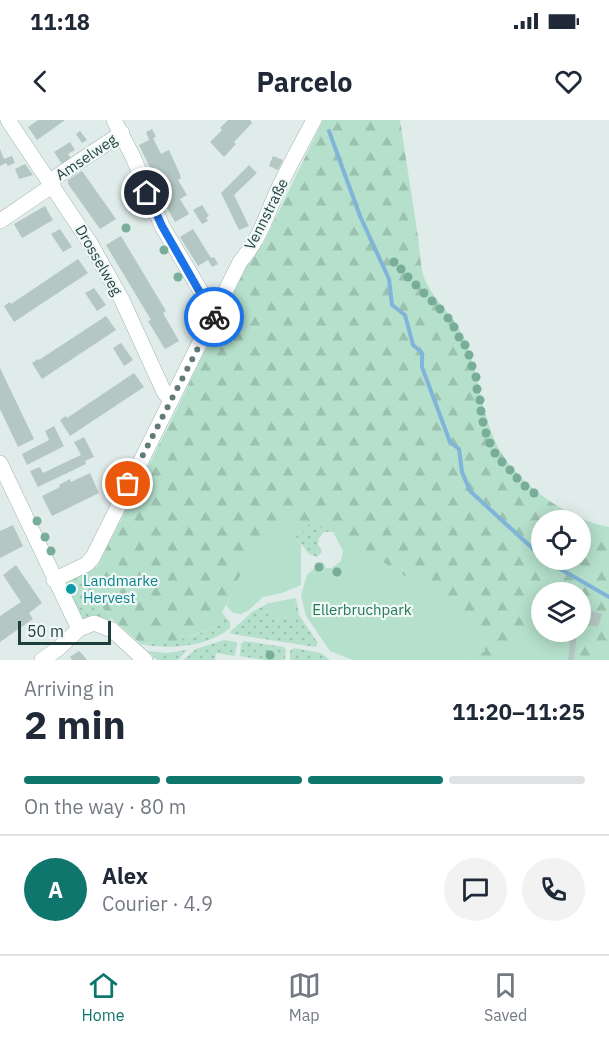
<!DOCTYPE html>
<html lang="en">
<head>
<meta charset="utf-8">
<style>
	:root { --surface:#fff; --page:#f2f2f3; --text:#1f2937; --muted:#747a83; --line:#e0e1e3; --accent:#0f766e }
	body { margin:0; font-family:"IBM Plex Sans",sans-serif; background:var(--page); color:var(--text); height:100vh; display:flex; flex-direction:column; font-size:22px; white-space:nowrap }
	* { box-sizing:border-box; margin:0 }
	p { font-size:20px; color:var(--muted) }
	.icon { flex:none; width:33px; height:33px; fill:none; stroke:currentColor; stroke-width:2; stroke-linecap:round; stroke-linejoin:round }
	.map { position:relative; height:540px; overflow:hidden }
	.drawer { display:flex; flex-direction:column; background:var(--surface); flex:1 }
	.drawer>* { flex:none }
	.fabs { position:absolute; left:531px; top:390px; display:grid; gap:12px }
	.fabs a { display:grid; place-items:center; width:60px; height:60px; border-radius:50%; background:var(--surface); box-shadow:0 3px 15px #0003; font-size:30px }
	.scale { position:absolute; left:18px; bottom:15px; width:93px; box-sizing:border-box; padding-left:6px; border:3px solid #1e3e3d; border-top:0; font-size:16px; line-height:21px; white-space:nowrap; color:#1e3e3d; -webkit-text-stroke:4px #f0f8f6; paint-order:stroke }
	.pin { position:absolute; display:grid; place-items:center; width:51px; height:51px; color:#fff; margin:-26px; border:3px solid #fff; border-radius:50%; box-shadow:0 2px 6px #0007 }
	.courier { position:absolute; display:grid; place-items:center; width:60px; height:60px; margin:-30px; border:4px solid #1a73e8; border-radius:50%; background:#fff; color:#222; box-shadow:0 2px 8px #0007 }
	.headline em { font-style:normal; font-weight:700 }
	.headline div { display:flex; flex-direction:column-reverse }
	.headline { display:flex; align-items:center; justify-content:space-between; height:102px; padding:0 24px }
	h1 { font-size:39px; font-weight:700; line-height:45px }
	.bar { display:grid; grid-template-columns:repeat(4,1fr); gap:9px 6px; align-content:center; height:72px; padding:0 24px }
	.bar i { height:8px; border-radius:4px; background:var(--line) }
	.bar .current { background:var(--accent) }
	.bar p { grid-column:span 4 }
	.line { display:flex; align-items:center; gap:15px; padding:0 24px; border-top:2px solid var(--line) }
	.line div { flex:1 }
	.round { display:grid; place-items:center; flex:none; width:63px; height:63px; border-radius:32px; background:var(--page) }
	.status { display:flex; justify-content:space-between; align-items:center; height:42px; padding:0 30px; background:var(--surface); direction:ltr }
	.status svg { height:16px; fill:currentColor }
	header { display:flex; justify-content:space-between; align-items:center; height:78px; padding:0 24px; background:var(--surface); font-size:27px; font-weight:700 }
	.tabs { display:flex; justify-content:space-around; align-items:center; height:84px; border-top:2px solid var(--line); background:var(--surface); font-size:16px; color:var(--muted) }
	.tabs a { display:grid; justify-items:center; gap:3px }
	.tabs .current { color:var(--accent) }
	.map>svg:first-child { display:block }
	.grass { fill:url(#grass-dots) }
	.forest { fill:url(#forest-firs); fill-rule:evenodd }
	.park { fill:#b5e0cb }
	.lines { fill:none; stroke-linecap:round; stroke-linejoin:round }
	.stream { stroke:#80b4d8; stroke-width:4 }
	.building { fill:#b4c7c3 }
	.street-casing { stroke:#a1b4b2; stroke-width:16 }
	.street { stroke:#fff; stroke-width:15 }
	.tree { fill:#78ad9a }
	.done { stroke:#627b79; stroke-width:6; stroke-dasharray:0 10.8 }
	.route { stroke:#1a73e8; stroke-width:8 }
	.culture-dot { fill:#0f9aa8; stroke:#f0f8f6; stroke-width:2 }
	.labels { text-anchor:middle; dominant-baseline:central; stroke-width:4.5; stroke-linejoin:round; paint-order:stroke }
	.street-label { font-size:15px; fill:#1e3e3d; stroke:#f0f8f6 }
	.culture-label { font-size:15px; fill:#0d838f; stroke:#f0f8f6; text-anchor:start }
	.park-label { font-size:15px; fill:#24795a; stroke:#f0f8f6 }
</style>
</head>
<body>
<div class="status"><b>11:18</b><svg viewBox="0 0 49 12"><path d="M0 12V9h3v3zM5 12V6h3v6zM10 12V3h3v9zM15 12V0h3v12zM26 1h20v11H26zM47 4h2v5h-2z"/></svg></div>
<header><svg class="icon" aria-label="back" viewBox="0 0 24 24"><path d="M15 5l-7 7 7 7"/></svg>Parcelo<svg class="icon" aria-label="heart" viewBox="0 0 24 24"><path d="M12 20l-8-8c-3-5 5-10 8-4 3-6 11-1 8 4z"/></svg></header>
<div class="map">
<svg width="609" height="540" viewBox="0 0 609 540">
	<defs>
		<pattern id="grass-dots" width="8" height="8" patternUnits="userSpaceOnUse" patternTransform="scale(1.5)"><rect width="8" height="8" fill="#b5e0cb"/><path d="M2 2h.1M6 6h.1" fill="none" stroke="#9bc1af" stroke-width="1.8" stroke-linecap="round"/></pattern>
		<pattern id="forest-firs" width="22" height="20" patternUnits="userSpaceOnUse" patternTransform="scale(1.5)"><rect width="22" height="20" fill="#b5e0cb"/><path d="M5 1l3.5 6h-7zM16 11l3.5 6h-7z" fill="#9bc1af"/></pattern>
	</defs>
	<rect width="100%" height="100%" fill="#dfece9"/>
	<path class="grass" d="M304,403L333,412H324L319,418L318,424L322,432L317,437L309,434L293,413L304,411Z
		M72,451L111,498L109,506L79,507L56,460Z
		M296,478L299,495L318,523L316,527L232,514L230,512L252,492L269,483L272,499L294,496Z
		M221,492L230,502V508C208,527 168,530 141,524C170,523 189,518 215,507Z
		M224,520L237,522L235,536L216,533L215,540H183L196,529Z
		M244,521L284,527L286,530L285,540H264L240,536L241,524Z
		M294,528L321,533L330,540H290V531Z
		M187,530L178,540H157L148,531L167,533Z"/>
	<path class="forest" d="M323,0H400C406,39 412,78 418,117C420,131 420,150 426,162C435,182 455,197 464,218C479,252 480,289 496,323C513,361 568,400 609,407V540H462L469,539L484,531L485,523L482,516L438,477L376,438L358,431L333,412L304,403L289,402L276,409L243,446L242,452L215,507L173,522L141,524L111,498L72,450L87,444L97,447L177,289L250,135L263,124ZM542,400H580V440H542ZM542,472H580V512H542Z"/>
	<path class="park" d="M289,402L304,403V411L293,413L301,424V465L282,473L263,477L249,490L241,494L233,493L226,485L242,452L243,437L276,409Z
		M333,412L358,431L376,438L438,477L482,516L485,523V531L469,539L462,540H353L330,531L306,496L301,475L307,455L320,443L323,442L326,448H332L341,441L343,431Z
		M296,478L294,496L272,499L269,483Z
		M541,503L542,512H570L566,540H498V536Z"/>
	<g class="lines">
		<path class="stream" d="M329,11L360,96L389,159L392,185L405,195L413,225L422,233V247L450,322L459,329L462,352L470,371L542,437
			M545,440L609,477"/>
	</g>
	<path class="building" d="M38,0H65L37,20L28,7Z
		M228,0H250L252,3L234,22L236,24L224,37L210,22L222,10L220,8Z
		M152,9L156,17L153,18L161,34L169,30L179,52L181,58L178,60L187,75L180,79L189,94L175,102L158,72L168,67L160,53L154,56L139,25L149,20L146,12Z
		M80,11L87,20L82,23L76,14Z
		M70,22L75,30L68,34L71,38L62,44L54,32Z
		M0,29L4,39L12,36L15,43L8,46L6,43L0,46Z
		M273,36L283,40L278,50L269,46Z
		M25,44L33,55L19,59L15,49Z
		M249,45L257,53L234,75L249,106L239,110L221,73Z
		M82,51L116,99L100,109L68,64V60Z
		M202,85L209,96L206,98L208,101L202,104L193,90Z
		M45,86L53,100L22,118L14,104Z
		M60,109L72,127L63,132L51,114Z
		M193,109L211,138L214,137L218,144L212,147L208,140L198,146L180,117Z
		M121,116L166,191L163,193L179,221L165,229L148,201L151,200L106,125Z
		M78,139L88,153L14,202L4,186L10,182L11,184Z
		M94,168L106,185L97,191L85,173Z
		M106,196L116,210L42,259L32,243L38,239L39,240Z
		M121,223L133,240L124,246L113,228Z
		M0,248L34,319L18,327L0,289Z
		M134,253L144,267L70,316L60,300L66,296L67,298Z
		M54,306L64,326L27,345L22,334L49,320L45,311Z
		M84,317L94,337L85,341L86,344L38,367L30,351L40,347L43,353L81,335L74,322Z
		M90,353L99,373L52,396L42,376L60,367L59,365L70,359L71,362Z
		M13,405L23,426L0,438V411Z
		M16,445L42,483L29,493L33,499L0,522V496L21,482L3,455Z
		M582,488L602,494L598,507L580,502Z
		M571,512H577L574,540H568Z
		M79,531L83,535L87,540H72L70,537Z"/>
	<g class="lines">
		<g class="street-casing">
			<path id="street" d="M8,0L90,123L122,180L164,272L171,281
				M114,0L133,37L162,106L215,195
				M50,61L122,13
				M0,101L53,65
				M0,343L79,509L94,503L112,510L145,540
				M54,460L87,444L93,437L240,142C261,117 266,96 279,67C290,45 302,22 314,0
				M42,540L59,528L79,509"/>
		</g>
		<use href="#street" class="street"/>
	</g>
	<g class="tree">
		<circle cx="144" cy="91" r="4.5"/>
		<circle cx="126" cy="108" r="4.5"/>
		<circle cx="164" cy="130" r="4.5"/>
		<circle cx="394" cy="142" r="4.5"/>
		<circle cx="401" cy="149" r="4.5"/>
		<circle cx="178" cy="157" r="4.5"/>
		<circle cx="408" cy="157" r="4.5"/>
		<circle cx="416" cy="165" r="4.5"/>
		<circle cx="424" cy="173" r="4.5"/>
		<circle cx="432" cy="181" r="4.5"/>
		<circle cx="440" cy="189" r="4.5"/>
		<circle cx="448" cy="198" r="4.5"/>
		<circle cx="454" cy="207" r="4.5"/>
		<circle cx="459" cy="217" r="4.5"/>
		<circle cx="465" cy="225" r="4.5"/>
		<circle cx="469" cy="235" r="4.5"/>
		<circle cx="472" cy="246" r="4.5"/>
		<circle cx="476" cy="257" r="4.5"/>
		<circle cx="477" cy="269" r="4.5"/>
		<circle cx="480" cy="280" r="4.5"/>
		<circle cx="481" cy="291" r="4.5"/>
		<circle cx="483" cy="302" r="4.5"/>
		<circle cx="486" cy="313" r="4.5"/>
		<circle cx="490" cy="323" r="4.5"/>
		<circle cx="495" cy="333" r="4.5"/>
		<circle cx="502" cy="342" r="4.5"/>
		<circle cx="510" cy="350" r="4.5"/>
		<circle cx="517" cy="358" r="4.5"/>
		<circle cx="525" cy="366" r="4.5"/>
		<circle cx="534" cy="373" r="4.5"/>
		<circle cx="37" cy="401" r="4.5"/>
		<circle cx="45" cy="417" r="4.5"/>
		<circle cx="51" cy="431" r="4.5"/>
		<circle cx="319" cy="447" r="4.5"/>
		<circle cx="337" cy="452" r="4.5"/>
		<circle cx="270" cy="535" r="4.5"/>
	</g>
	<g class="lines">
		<path class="done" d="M128,364L214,197"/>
		<path class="route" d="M147,73L162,106L214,197"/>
	</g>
	<circle class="culture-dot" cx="71" cy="469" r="6"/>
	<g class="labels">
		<g class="street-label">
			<text transform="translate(86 37) rotate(-34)">Amselweg</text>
			<text transform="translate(266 94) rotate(-63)">Vennstraße</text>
			<text transform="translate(99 140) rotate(60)">Drosselweg</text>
		</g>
		<g class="culture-label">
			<text x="83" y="460">Landmarke<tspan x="83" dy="17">Hervest</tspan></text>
		</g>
		<g class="park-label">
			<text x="362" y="489">Ellerbruchpark</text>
		</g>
	</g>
</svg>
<div class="fabs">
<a><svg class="icon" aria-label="locate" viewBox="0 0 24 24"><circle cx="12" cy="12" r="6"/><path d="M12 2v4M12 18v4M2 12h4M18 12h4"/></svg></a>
<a><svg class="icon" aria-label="layers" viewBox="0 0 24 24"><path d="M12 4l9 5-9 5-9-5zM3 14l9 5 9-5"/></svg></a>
</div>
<div class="scale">50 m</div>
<div class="pin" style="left:128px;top:364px;background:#ea580c"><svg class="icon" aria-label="bag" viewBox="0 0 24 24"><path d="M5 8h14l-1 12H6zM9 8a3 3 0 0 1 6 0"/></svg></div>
<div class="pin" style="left:147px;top:73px;background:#1f2937"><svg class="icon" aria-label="home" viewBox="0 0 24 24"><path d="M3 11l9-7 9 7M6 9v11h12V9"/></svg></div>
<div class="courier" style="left:214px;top:197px"><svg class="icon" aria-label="bike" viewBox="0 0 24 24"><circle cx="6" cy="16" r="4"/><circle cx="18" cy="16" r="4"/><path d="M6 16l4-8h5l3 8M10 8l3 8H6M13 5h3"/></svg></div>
</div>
<section class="drawer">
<div class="headline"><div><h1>2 min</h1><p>Arriving in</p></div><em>11:20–11:25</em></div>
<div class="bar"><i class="current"></i><i class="current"></i><i class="current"></i><i></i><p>On the way · 80 m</p></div>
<div class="line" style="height:108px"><b class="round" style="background:var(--accent);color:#fff">A</b><div><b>Alex</b><p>Courier · 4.9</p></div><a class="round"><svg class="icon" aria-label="chat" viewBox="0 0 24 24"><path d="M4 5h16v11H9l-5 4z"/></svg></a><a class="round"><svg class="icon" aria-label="phone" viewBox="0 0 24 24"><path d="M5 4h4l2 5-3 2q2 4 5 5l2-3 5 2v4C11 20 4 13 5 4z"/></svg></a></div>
</section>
<nav class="tabs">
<a class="current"><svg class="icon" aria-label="home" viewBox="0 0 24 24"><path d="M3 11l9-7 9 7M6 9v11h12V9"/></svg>Home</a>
<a><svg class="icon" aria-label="map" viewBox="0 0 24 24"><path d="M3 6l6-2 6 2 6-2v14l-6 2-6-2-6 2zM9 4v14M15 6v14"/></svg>Map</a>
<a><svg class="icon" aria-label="saved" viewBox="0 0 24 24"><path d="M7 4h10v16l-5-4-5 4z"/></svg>Saved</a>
</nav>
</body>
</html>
